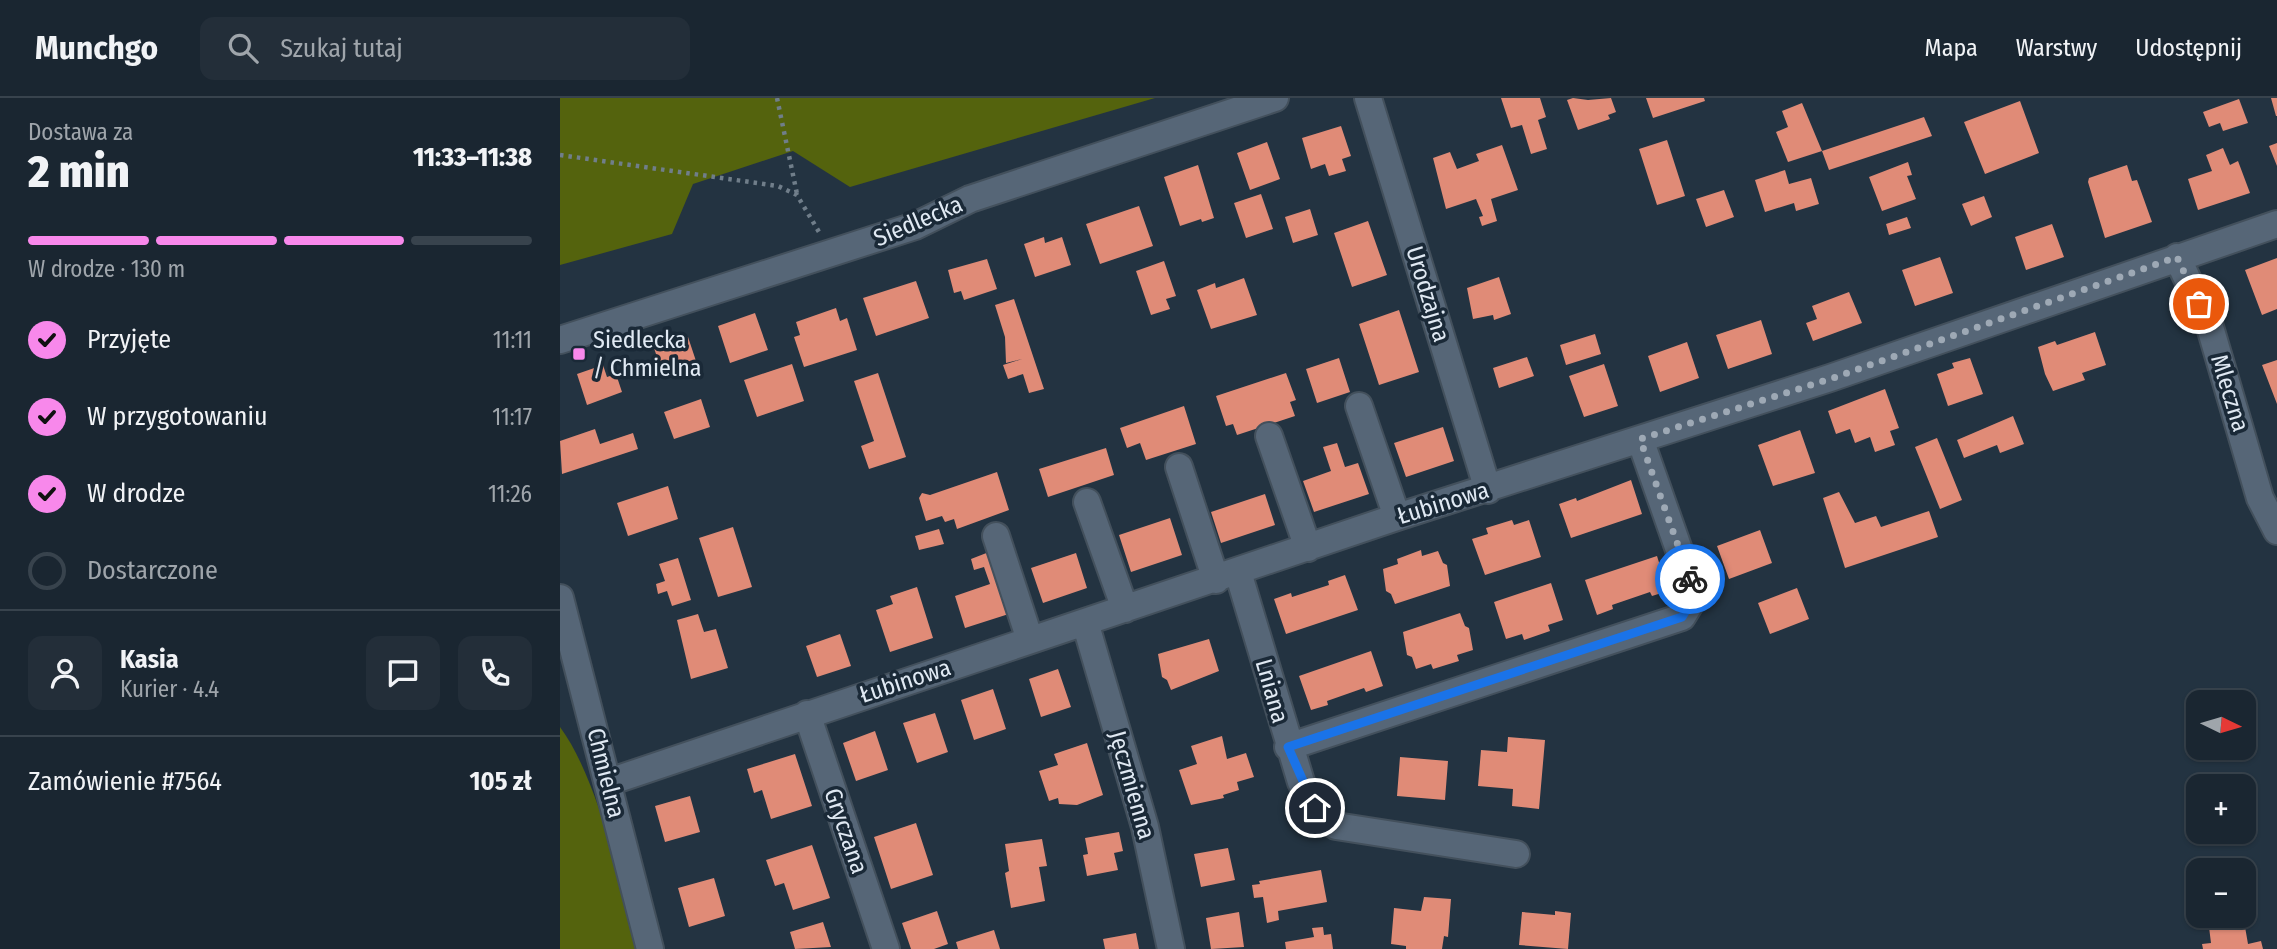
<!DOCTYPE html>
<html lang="pl">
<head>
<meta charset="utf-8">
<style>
	:root { --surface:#1a2631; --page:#232e39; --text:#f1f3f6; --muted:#9fa5ab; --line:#38434d; --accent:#f888eb }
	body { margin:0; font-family:"Fira Sans Condensed",sans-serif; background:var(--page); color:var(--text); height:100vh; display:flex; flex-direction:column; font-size:26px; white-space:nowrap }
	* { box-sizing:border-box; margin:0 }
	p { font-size:23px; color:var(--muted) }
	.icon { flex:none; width:38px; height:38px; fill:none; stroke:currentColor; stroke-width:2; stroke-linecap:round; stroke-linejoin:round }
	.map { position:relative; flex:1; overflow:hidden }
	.drawer { display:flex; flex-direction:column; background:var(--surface); width:560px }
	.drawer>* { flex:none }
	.needle { width:46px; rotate:95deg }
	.buttons { position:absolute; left:1626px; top:592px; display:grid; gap:14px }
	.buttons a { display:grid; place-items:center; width:70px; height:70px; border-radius:14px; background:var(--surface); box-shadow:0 2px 5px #0004,0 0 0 2px var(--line); font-size:35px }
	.pin { position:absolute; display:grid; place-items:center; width:60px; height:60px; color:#fff; margin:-30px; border:4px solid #fff; border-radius:50%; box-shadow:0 2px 7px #0007 }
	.courier { position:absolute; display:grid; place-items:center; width:70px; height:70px; margin:-35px; border:5px solid #1a73e8; border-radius:50%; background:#fff; color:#222; box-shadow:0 2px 9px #0007 }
	.overview em { font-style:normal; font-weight:800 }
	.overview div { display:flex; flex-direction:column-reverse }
	.overview { display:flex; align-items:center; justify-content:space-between; height:119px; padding:0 28px }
	h1 { font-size:46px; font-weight:800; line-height:52px }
	.bar { display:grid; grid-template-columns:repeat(4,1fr); gap:10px 7px; align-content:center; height:84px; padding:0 28px }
	.bar i { height:9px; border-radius:5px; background:var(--line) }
	.bar .on { background:var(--accent) }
	.bar p { grid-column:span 4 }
	.line { display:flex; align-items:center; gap:18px; padding:0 28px; border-top:2px solid var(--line) }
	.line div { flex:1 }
	.round { display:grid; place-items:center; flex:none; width:74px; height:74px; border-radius:14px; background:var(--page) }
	ol { padding:0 28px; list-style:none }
	li { display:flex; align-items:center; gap:21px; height:77px }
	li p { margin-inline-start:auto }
	li .icon { padding:7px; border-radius:50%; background:var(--accent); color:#111; stroke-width:4 }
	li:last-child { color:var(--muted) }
	li i { width:38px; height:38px; border:4px solid var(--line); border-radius:50% }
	header { display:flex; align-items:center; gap:42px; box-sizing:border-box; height:98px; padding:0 35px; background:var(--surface); border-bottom:2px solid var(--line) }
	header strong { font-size:33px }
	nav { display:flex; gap:38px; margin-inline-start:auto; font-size:24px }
	.search { width:490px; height:63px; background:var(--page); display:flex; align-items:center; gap:18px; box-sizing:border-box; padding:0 24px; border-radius:14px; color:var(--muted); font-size:26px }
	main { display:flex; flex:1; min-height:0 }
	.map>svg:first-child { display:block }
	.green { fill:#54630d }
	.building { fill:#e08b77 }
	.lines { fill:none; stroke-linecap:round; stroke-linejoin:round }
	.minor-casing { stroke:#43505c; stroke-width:30 }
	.path { stroke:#707e8a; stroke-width:4.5; stroke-dasharray:3.5 5; stroke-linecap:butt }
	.minor { stroke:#566677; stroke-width:26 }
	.done { stroke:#9ea9b5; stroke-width:7; stroke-dasharray:0 12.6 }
	.route { stroke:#1a73e8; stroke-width:9 }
	.poi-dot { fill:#f888eb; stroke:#1a2937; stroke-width:2.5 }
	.labels { text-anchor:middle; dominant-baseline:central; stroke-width:7; stroke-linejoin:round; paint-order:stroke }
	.street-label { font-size:24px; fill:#e0e9f3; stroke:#1a2937 }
	.poi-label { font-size:24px; fill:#e0e9f3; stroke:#1a2937; text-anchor:start }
</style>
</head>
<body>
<header>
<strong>Munchgo</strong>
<div class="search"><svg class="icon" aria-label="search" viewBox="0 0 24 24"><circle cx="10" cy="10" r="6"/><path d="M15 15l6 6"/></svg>Szukaj tutaj</div>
<nav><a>Mapa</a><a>Warstwy</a><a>Udostępnij</a></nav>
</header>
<main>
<section class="drawer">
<div class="overview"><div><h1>2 min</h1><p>Dostawa za</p></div><em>11:33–11:38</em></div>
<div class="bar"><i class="on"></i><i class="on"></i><i class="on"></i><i></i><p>W drodze · 130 m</p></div>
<ol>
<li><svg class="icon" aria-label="check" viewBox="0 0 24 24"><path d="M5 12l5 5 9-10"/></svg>Przyjęte<p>11:11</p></li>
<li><svg class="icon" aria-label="check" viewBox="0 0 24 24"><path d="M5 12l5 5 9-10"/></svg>W przygotowaniu<p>11:17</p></li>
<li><svg class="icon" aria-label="check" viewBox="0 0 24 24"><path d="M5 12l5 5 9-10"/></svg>W drodze<p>11:26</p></li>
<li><i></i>Dostarczone</li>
</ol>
<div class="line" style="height:126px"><a class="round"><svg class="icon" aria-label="person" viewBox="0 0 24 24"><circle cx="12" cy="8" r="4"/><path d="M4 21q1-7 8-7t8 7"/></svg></a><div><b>Kasia</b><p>Kurier · 4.4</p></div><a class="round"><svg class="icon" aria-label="chat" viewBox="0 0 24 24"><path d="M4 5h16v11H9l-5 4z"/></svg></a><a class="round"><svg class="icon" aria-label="phone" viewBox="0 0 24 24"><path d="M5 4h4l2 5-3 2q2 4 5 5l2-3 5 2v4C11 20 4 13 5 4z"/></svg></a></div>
<div class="line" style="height:91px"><div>Zamówienie #7564</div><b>105 zł</b></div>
</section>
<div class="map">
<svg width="1717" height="851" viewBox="0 0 1717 851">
	<rect width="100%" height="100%" fill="#233341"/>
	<path class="green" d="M0,0H595L290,89L233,53L133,86L112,136L0,167Z
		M0,629C38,680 61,787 79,851H0Z"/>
	<path class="building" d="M941,0H980L986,19L978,22L987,51L971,56L962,27L951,30Z
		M1013,0L1028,2L1051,0L1056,14L1048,17L1050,21L1018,32L1007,2Z
		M1086,0H1144L1145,3L1093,20Z
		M1711,0H1717V18H1716Z
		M1679,1L1688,25L1663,33L1660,25L1649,29L1643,14Z
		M1460,3L1479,55L1425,76L1404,24Z
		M1242,5L1262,53L1228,64L1216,34L1228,29L1222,13Z
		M1364,19L1372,38L1269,72L1262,53Z
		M781,28L791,58L782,61L786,73L769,78L765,66L751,71L742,40Z
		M1107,42L1125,98L1097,107L1079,51Z
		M707,44L720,81L690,92L677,55Z
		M1717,45V68L1709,48Z
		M942,47L958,92L931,101L937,123L922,128L919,119L923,118L916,101L886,111L873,60L890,54L897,71L919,63L916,56Z
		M1663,50L1670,67L1678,63L1690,95L1638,112L1628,81L1652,73L1646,57Z
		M1348,64L1352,77L1347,78L1356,101L1322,113L1309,79Z
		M638,67L654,120L642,124L641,121L620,128L604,79Z
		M1567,67L1572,83L1577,82L1592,124L1545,140L1528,84L1529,80Z
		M1225,72L1229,86L1251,80L1259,106L1236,113L1234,105L1205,114L1195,82Z
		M1164,92L1174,119L1146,129L1136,101Z
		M701,96L713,131L686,140L674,105Z
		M1424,98L1432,119L1411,128L1402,106Z
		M579,108L593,148L540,166L526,126Z
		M750,111L758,137L733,145L725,119Z
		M1347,119L1351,130L1329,137L1326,126Z
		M808,123L827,177L792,189L774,135Z
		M1492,126L1504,159L1466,172L1455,139Z
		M484,139L485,145L502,139L511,167L475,179L464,146Z
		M1380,159L1393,195L1355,208L1342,172Z
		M1717,160V211L1702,217L1685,172Z
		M427,161L437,191L404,202L401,193L394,195L388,172Z
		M604,163L616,198L606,201L610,211L591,217L576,173Z
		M939,179L951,216L934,222L933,217L913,221L907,190Z
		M684,180L697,217L651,231L637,192L655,185L656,190Z
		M356,183L369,220L316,238L303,200Z
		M1289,194L1302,225L1253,243L1246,225L1257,221L1252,208Z
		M454,201L484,291L469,295L463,276L448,281L443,267L462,261L446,265L445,239L435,207Z
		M276,210L280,223L287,220L297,252L244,269L234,239L240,237L236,224Z
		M839,212L859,274L819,287L799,226Z
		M195,215L208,252L170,265L158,228Z
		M1201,222L1212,256L1168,271L1156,237Z
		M1535,234L1546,267L1522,275L1525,282L1493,293L1485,276L1478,249L1495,243L1497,247Z
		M1035,236L1041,256L1006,267L1000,247Z
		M128,239L138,269L104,280L94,250Z
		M1127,244L1139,280L1100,294L1088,258Z
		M967,259L974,278L939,290L933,270Z
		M779,260L790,294L757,305L746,271Z
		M1410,260L1423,296L1388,308L1377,276L1394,270L1392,265Z
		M1717,262V306L1702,267Z
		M232,266L244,303L197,319L184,282Z
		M1044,266L1058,308L1024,319L1009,278Z
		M43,267L47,279L56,276L62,294L27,307L17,276Z
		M318,275L346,359L309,371L301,348L314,343L294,283Z
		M726,275L736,302L730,304L735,318L677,337L673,326L666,328L656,298Z
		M1325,291L1339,330L1330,333L1335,347L1315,354L1310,339L1295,345L1290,331L1276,336L1268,313Z
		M141,301L150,329L114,341L104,314Z
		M624,308L636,346L586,362L580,345L567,350L560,330Z
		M1453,318L1464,346L1440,355L1437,347L1404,360L1397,342Z
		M883,329L894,363L846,379L834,345Z
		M35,331L40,346L73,335L78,351L2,376L0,343Z
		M1240,332L1255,375L1213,388L1198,347Z
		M1377,340L1402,402L1380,411L1355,349Z
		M777,345L785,369L798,365L809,396L754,414L743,383L771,373L763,349Z
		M546,350L554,377L488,399L479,371Z
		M437,374L449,412L397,431L394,421L385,424L382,418L366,423L359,400L362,395L370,397Z
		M1071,382L1082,416L1011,440L999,406L1016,400L1017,403Z
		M108,388L118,421L68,438L57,405Z
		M1279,394L1295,425L1316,418L1321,429L1369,413L1378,439L1285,470L1263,400Z
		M705,396L715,427L661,445L651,414Z
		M610,420L622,457L571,474L559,437Z
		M952,422L954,427L969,422L981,459L925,477L912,441L928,436L926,430Z
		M173,429L192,489L158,499L139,440Z
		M379,431L384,446L359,452L355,438Z
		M1200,432L1212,465L1169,481L1157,448Z
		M861,452L862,458L878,453L883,465L887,467L890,488L835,506L831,496L826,493L823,471L838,466L837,461Z
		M429,454L455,514L405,530L395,498L430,486L424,469L414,472L411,461Z
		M516,455L527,490L483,505L471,470Z
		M1097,458L1108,493L1092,498L1090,494L1052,507L1053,511L1037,517L1025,482Z
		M118,460L131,502L112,508L107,493L98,496L96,486L105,483L99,466Z
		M785,477L798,512L726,536L714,501L731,495L732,499L769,487L768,483Z
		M991,485L1003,522L988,527L990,533L964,542L962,536L946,541L934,504Z
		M357,489L373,540L330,554L316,512L333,506L330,498Z
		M1237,490L1249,521L1210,536L1198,505Z
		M900,515L905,528L909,530L913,552L897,557L899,563L873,571L871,566L856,571L852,559L847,557L843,534Z
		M138,516L144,534L156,531L168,570L131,581L117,522Z
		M280,536L291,568L257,579L246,548Z
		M649,541L659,573L611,592L607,582L602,579L598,556Z
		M811,553L823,588L806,594L804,590L767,603L768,607L751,612L739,578Z
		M498,571L511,609L481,619L469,581Z
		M433,591L446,631L414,642L401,602Z
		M375,615L388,654L357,665L343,625Z
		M315,633L328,672L296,683L283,645Z
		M662,638L667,661L686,655L694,679L677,684L679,692L663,697L664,700L631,707L619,672L637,666L631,648Z
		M948,639L985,642L979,711L952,708L953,691L918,688L921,652L947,654Z
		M527,645L543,697L517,707L499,706L498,700L489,703L479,673L498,667L494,656Z
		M235,656L252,708L211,721L202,692L194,695L187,671Z
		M840,659L888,663L885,702L837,698Z
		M130,698L140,734L105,744L95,708Z
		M356,725L373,777L331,791L314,739Z
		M559,734L563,753L554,755L558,772L527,778L523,757L528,756L525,740Z
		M482,741L487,768L479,769L485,803L451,810L445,775L449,773L445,746Z
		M252,747L270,800L233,812L224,785L215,788L206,762Z
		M668,750L675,782L641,789L634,756Z
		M761,772L767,804L718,813L719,822L707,825L703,799L694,800L692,787L700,786L699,783Z
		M154,780L165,818L129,829L118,790Z
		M864,799L891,801L888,839L884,838L882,851H846V848L831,846L834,810L861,813Z
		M377,813L388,846L374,851H351L342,825Z
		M995,813L1011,815L1008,851L959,847L962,814L995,817Z
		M679,814L684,849L651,851L646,820Z
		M1684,823L1688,846L1701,843L1703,851H1643L1642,846L1651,845L1649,829Z
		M263,824L271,849L235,851L230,834Z
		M763,829L764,837L771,836L773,851H726L725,844L754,839L752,830Z
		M434,832L440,851H398L396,844Z
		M576,835L579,851H545L543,841Z"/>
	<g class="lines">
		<g class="minor-casing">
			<path id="minor" d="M808,0L928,392
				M1617,159L1650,229L1700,400L1717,433
				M0,242L355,128L410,101L715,0
				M799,308L837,419
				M709,338L748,450
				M619,369L656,482
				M527,404L565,511
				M436,438L470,542
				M678,474L741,684L755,710L776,728L956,756
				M0,500L90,851
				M525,524L585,729L611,851
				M247,616L326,851
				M728,649L1122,519L1130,506L1131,486L1080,341
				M49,684L837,419L1270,280L1717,126"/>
		</g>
		<path class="path" d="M217,0L237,96
			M0,57L218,88L237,97L259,134"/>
		<use href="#minor" class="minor"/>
	</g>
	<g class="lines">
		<path class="done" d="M1130,481L1080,341L1270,281L1617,159L1639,206"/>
		<path class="route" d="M755,710L728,649L1122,519L1130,506V481"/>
	</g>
	<rect class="poi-dot" x="12" y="249" width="14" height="14" rx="3.5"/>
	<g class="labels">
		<g class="street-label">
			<text transform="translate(358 123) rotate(-23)">Siedlecka</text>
			<text transform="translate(868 196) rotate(73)">Urodzajna</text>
			<text transform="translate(1670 295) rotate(73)">Mleczna</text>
			<text transform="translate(883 405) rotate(-17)">Łubinowa</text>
			<text transform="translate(345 583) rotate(-18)">Łubinowa</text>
			<text transform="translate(712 593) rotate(74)">Lniana</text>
			<text transform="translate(46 675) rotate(76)">Chmielna</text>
			<text transform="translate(572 687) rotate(74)">Jęczmienna</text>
			<text transform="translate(286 733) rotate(71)">Gryczana</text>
		</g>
		<g class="poi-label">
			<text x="33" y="242">Siedlecka<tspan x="33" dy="28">/ Chmielna</tspan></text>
		</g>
	</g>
</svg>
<div class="buttons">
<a><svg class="needle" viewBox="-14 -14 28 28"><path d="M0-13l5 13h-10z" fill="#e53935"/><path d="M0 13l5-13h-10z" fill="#9fa5ab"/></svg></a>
<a>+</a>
<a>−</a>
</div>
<div class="pin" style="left:1639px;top:206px;background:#ea580c"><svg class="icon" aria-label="bag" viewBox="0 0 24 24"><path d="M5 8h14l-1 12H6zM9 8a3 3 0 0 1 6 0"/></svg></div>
<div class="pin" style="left:755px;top:710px;background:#1f2937"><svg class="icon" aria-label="home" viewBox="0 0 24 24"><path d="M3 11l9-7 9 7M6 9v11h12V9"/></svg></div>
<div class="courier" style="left:1130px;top:481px"><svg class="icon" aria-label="bike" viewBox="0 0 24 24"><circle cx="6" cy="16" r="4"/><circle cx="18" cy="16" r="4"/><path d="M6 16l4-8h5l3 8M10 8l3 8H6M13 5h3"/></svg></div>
</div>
</main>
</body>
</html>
